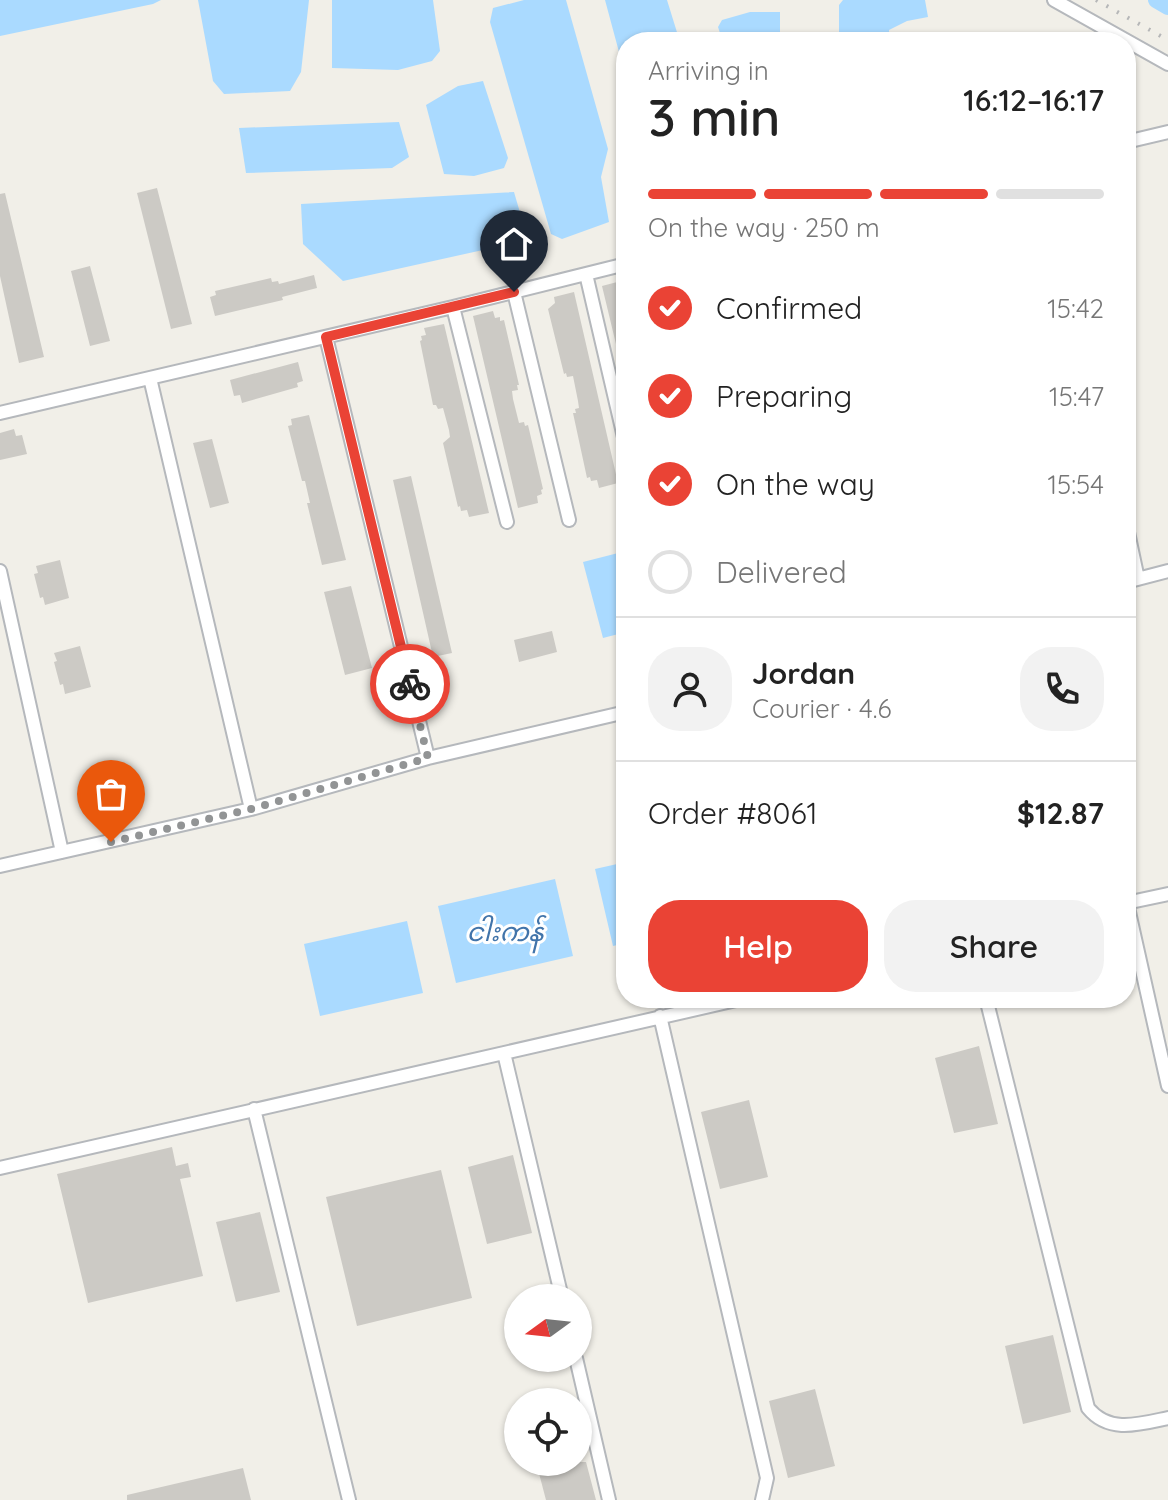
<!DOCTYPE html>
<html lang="en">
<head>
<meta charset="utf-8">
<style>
	:root { --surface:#fff; --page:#f2f2f2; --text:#222; --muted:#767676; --line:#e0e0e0; --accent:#ea4335 }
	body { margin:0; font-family:Quicksand,"Noto Sans Myanmar",sans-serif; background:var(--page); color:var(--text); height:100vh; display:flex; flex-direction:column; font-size:30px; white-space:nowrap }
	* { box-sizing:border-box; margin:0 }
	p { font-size:26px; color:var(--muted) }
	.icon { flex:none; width:44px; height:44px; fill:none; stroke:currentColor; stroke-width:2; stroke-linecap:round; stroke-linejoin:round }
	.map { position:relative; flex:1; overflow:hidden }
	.panel { position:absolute; left:616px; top:32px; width:520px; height:976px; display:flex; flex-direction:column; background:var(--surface); border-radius:32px; box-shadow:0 2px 6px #0004 }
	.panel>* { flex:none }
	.needle { width:52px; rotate:255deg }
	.fabs { position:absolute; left:504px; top:1284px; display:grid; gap:16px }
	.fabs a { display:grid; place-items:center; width:88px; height:88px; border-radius:50%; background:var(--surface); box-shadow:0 2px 6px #0004; font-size:40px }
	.pin { position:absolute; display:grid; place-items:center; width:68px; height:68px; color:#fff; margin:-82px -34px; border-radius:50% 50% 50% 0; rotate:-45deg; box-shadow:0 0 8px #0007 }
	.pin .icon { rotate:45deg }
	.courier { position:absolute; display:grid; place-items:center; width:80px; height:80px; margin:-40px; border:6px solid #ea4335; border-radius:50%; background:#fff; color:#222; box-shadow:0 2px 10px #0007 }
	.headline em { font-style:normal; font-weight:600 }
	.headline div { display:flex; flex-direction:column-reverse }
	.headline { display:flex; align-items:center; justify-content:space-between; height:136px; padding:0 32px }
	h1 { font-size:52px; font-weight:600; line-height:60px }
	.bar { display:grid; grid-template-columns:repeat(4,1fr); gap:12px 8px; align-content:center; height:96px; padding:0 32px }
	.bar i { height:10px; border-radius:6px; background:var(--line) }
	.bar .active { background:var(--accent) }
	.bar p { grid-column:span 4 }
	.line { display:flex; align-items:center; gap:20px; padding:0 32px; border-top:2px solid var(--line) }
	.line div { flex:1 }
	.round { display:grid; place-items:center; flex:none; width:84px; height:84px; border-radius:32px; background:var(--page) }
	ol { padding:0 32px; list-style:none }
	li { display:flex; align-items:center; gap:24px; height:88px }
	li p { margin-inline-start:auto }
	li .icon { padding:8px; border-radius:50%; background:var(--accent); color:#fff; stroke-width:4 }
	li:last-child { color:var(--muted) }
	li i { width:44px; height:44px; border:4px solid var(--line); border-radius:50% }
	.primary-button { display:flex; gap:16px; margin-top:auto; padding:16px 32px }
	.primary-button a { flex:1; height:92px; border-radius:32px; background:var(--accent); color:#fff; font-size:32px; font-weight:600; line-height:92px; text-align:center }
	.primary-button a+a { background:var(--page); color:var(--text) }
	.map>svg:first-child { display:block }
	.water { fill:#aadaff }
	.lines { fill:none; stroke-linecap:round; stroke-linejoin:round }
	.canal { stroke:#aadaff; stroke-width:16 }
	.building { fill:#cccac5 }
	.minor-casing { stroke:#b5b8bc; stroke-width:16 }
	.minor { stroke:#fff; stroke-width:12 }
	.rail { stroke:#b6b7b8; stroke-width:4; stroke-dasharray:2 10; stroke-linecap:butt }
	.done { stroke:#929495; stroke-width:8; stroke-dasharray:0 14.4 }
	.route { stroke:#ea4335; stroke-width:10 }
	.labels { text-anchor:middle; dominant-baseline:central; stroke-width:6; stroke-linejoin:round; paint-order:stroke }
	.water-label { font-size:26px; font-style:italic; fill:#4174aa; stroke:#fff }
</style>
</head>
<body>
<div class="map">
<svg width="1168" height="1500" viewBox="0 0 1168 1500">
	<rect width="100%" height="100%" fill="#f1efe8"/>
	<path class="water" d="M0,0H161L153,4L0,36Z
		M198,0H309L301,72L290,91L224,94L213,81Z
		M332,0H433L440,51L432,61L398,70L332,68Z
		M524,0H566L608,149L601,177L609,222L562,239L551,234L490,22L493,8Z
		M605,0H667L680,42H626V78Z
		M843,0H925L928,17L907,21L889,30L890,42H839V5Z
		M750,12H780V42H723L718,27L722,20Z
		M483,81L508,158L504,168L474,176L444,174L426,105L458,86Z
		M399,122L409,157L392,168L246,173L239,128Z
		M514,192L528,240L343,281L303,244L301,204Z
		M626,551V632L603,638L583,562Z
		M626,862V943L613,946L595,869Z
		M555,879L573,956L456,983L438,906Z
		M407,921L423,993L320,1016L304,944Z"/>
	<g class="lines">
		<path class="canal" d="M1156,0L1168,7"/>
	</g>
	<path class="building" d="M157,188L192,324L171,329L137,193Z
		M5,193L44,357L19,363L0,276V194Z
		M90,266L110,341L90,346L71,271Z
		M314,275L317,288L282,297L283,300L215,316L210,297L216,295L215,291L271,278L272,282L278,281L279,284Z
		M621,281L623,288L626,287V369H622L602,286Z
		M574,292L618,483L599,488L597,480L591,481L590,477L587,478L573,413H576L575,409L579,408L578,401L573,376L567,377L566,373L564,374L548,309L555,303L554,297Z
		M493,311L495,318L500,317V321L504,320L519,385H517L518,390L512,391L513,399L519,423L524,422L525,426L528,425L543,489L541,490L542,494L537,496L538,503L518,508L473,316Z
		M444,324L489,513L469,517L467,510L461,511L460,506L458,507L443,443L450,437L449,430L443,408L438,409L436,405H433L420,341L422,340L421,336L426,335L424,328Z
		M298,362L303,381L297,383L298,387L242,403L240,395L234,396L230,380Z
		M309,415L346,560L322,565L307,503H310L305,481H302L288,426L292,425L291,419Z
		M14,429L16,436L22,435L27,454L0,460V433Z
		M212,439L229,503L210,508L193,443Z
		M411,476L452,653L433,657L393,480Z
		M60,560L69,598L45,605L43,597L40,598L34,574L38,573L36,566Z
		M351,586L372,668L345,675L324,592Z
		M552,631L557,652L519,662L514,640Z
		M80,646L91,687L65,694L63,684L60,685L54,662L57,661L54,653Z
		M979,1046L998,1124L954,1133L935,1058Z
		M749,1100L768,1177L720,1189L701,1112Z
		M172,1147L176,1166L188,1163L191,1177L180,1179L203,1276L88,1303L57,1174Z
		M513,1155L532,1233L487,1244L468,1167Z
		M441,1170L472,1298L357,1326L326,1197Z
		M260,1212L280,1292L236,1302L216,1222Z
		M1053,1335L1071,1412L1023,1424L1005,1346Z
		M815,1389L835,1466L788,1478L769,1401Z
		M536,1462H586L596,1500H546Z
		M243,1468L251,1500H127V1495Z"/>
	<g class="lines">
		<g class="minor-casing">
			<path id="minor" d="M1054,0L1168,64
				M1126,142L1168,132
				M586,274L626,446
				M514,292L569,520
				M453,307L507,522
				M326,337L428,758
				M150,378L251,809
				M0,413L453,307L626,264
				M1126,523L1138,579
				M0,571L62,852
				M1126,582L1168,571
				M0,866L251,809L428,758L626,712
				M1126,903L1168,894
				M1127,903L1168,1086
				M986,998L1088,1408C1109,1434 1140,1424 1168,1418
				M660,1016L767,1478L762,1500
				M504,1053L562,1298
				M254,1109L349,1500
				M0,1168L745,998
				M576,1358L609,1500"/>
		</g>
		<use href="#minor" class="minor"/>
		<path class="rail" d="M1096,0L1168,40"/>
	</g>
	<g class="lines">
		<path class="done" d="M111,842L251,809L428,758L410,684"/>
		<path class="route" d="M410,684L326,337L514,292"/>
	</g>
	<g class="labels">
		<g class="water-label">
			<text x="505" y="931">ငါးကန်</text>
		</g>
	</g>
</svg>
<div class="fabs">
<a><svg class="needle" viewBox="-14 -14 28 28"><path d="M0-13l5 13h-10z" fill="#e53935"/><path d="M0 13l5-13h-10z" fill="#767676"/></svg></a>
<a><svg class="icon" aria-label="locate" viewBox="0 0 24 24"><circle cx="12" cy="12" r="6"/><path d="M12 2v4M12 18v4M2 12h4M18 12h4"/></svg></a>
</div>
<div class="pin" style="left:111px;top:842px;background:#ea580c"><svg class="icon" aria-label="bag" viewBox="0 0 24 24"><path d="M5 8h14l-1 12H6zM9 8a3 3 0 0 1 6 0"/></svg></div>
<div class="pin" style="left:514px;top:292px;background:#1f2937"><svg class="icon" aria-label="home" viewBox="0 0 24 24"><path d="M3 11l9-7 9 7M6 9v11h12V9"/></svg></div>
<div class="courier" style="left:410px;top:684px"><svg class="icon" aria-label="bike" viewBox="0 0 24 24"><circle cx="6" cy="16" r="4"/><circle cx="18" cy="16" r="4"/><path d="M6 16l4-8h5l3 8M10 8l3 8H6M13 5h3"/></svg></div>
<section class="panel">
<div class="headline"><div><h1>3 min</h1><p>Arriving in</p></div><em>16:12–16:17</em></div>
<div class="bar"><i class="active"></i><i class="active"></i><i class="active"></i><i></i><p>On the way · 250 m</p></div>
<ol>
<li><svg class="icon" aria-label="check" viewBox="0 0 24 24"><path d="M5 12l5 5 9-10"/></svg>Confirmed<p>15:42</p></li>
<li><svg class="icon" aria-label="check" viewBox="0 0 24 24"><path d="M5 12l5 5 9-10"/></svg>Preparing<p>15:47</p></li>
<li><svg class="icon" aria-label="check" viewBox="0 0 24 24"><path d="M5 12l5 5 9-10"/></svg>On the way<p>15:54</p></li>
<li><i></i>Delivered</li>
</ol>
<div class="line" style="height:144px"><a class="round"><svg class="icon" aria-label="person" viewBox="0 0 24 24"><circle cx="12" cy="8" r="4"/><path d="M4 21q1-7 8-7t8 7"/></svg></a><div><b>Jordan</b><p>Courier · 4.6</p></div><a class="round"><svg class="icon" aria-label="phone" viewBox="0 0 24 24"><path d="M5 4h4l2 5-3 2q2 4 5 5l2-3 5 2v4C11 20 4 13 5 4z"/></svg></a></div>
<div class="line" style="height:104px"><div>Order #8061</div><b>$12.87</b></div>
<div class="primary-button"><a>Help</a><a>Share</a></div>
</section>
</div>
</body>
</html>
